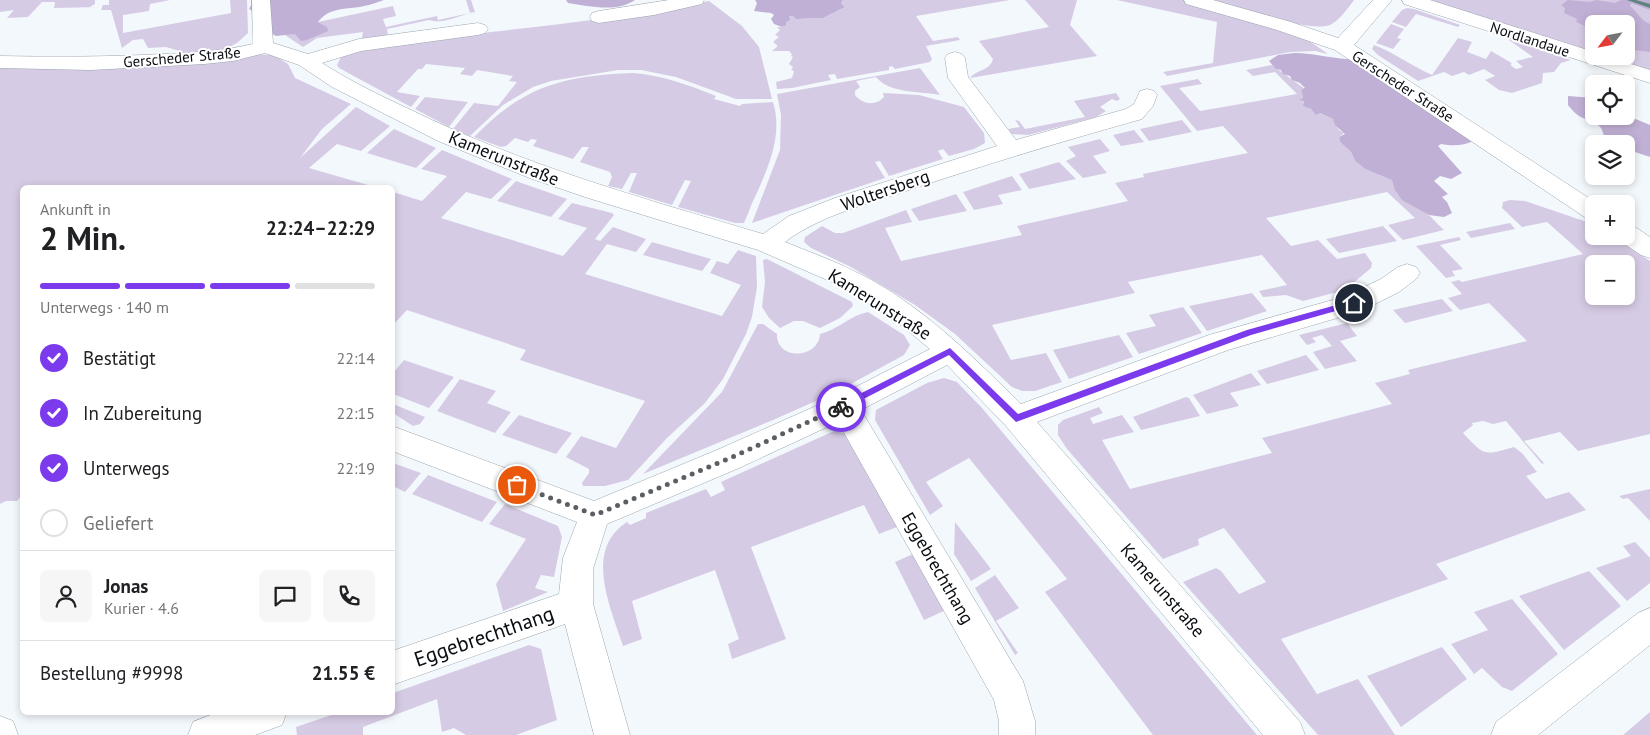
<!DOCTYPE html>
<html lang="de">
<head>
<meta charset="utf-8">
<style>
	:root { --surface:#fff; --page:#f6f6f6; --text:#202124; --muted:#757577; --line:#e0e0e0; --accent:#7c3aed }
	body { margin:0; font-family:"PT Sans",sans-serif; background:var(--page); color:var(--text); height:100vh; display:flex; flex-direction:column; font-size:19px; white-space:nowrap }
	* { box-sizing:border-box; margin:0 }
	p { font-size:16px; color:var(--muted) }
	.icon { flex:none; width:28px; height:28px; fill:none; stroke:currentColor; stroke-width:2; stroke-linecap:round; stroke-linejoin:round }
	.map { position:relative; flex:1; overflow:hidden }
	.panel { position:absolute; left:20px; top:185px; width:375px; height:530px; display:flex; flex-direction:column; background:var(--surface); border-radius:8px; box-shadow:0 2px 8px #0003 }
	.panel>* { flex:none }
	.needle { width:32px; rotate:238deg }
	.tools { position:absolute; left:1585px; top:15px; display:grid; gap:10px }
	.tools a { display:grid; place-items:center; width:50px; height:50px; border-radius:8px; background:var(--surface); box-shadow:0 2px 8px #0003; font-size:25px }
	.pin { position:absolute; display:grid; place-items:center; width:42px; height:42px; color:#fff; margin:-21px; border:2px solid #fff; border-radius:50%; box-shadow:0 1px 5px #0007 }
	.courier { position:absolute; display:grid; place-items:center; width:50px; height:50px; margin:-25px; border:4px solid #7c3aed; border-radius:50%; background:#fff; color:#222; box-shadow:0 1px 6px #0007 }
	.head em { font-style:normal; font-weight:600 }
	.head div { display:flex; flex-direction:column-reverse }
	.head { display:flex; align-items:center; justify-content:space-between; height:85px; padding:0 20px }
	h1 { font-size:32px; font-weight:600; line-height:38px }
	.bar { display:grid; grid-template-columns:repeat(4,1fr); gap:8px 5px; align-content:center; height:60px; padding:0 20px }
	.bar i { height:6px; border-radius:4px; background:var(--line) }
	.bar .selected { background:var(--accent) }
	.bar p { grid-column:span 4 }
	.line { display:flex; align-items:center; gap:12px; padding:0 20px; border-top:1px solid var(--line) }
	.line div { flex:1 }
	.round { display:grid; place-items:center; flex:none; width:52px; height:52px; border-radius:8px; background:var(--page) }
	ol { padding:0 20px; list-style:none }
	li { display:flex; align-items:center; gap:15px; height:55px }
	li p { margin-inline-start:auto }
	li .icon { padding:5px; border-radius:50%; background:var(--accent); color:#fff; stroke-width:4 }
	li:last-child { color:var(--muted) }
	li i { width:28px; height:28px; border:2px solid var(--line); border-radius:50% }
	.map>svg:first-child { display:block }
	.green { fill:#d6cbe4; fill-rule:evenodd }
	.forest { fill:#c1b0d5 }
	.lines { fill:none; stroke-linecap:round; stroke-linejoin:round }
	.stream { fill:#608580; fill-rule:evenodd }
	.street-casing { stroke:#9aa6b0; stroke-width:1 }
	.street { fill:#fff; fill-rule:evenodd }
	.route { fill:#7c3aed }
	.done { stroke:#5b5f64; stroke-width:5; stroke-dasharray:0 9 }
	.labels { text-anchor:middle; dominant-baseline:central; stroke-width:4; stroke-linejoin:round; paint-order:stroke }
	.far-street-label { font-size:15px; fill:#090d11; stroke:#fff }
	.street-label { font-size:18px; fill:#090d11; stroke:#fff }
	.near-street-label { font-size:21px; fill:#090d11; stroke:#fff }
</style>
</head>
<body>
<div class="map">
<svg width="1650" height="735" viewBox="0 0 1650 735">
	<rect width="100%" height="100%" fill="#f3f8fd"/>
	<path class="green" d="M0,0H95V4L90,7H100L54,8L55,2H42L28,17L7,18L14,10L0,12Z
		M109,0H170L150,4L149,11L123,15V33L231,13L230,0H247L248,33L237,43L224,50L190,54L166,47L148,48L143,39L133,40L122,48L111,10H101L103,5H109Z
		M466,0H471L475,12C460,14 446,25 429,20L387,29L389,43C496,31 603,22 709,1L742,26L759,47L772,99H736L676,77L641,70H618L551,81L533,87L503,105L470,136L453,129L474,103L498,106L517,82L509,81L513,76L477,70L472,76L460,74L465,68L426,64L422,69H418L397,92L420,96L411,107L339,68L337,65L342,55L361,41L363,32L317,38L303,47L285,35L326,27L318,22L393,6L396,16L383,19L386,27L437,16L438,20L470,13Z
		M843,0H1010L916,16L933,41L958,37L960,40L926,46L932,59L930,62L895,69L892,66L889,67V70L837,79L835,74L828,75L831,80L792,88L777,89L776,82L792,78L794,71L791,70L793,67L789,64L793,57L791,56L792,54L789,51H772L778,46L773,42L779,37L775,35L780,30L777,27H783L788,16H793L796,19L823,18L845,7L841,3Z
		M1025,0H1077L1070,25L1097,56L970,78C977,69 990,71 993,59L979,41L1049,27Z
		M1117,0H1183L1305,38L1328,54L1315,51L1290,52L1167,76L1163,72L1213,63L1217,22Z
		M1205,0H1354C1348,8 1339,21 1330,25C1309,33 1229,6 1205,0Z
		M1425,0H1628L1650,7V71L1603,56H1626V24H1594V53Z
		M1407,8L1414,9L1460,25L1458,27L1416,14L1406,27L1392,22L1402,10Z
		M1391,24L1404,29L1397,38L1401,39L1393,49L1376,43Z
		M1458,38L1472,42L1467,52L1486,59L1491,51L1510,62L1512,64L1510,65L1516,69L1523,67L1516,61L1533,57L1506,38L1571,60L1561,63L1554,72L1543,73L1542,83L1512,93L1499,90L1485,80L1495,76L1484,69L1469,75L1464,72L1452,76L1444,72L1418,81L1378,55L1372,49L1374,45C1395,53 1412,66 1432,75Z
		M247,54L274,55L288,64L295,78L351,104L322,129L300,158L356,107L390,126L361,151L337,144L309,168L375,187L22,188V495L17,501H6L0,504V65Z
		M1272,65L1305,89L1301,90L1303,98L1300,99L1304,103V106L1333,119L1339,130L1344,133L1339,137L1340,142L1351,152L1355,161L1365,169L1393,180C1399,202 1409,202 1426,213C1433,218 1438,225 1444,230L1403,240L1388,225L1415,218L1387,192L1266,218L1291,246L1318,240L1337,259L1365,253L1372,263L1371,268L1346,289L1341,291L1303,301L1286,295L1263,297L1259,291L1287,285L1262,255L1128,282L1135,293L992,325L1011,360L1046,353L1062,382L1035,391H1022L1012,387L955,334L915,305L851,267L811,248L804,242L805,237L822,226L835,233H843L906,210L912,222L885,228L901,261L1022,235L1017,226L1128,201L1115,183L1144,177L1143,174L1248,153L1223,126L1197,131L1160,86L1198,79L1202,84L1179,88L1200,111L1297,94L1275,72L1253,76L1246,70Z
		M920,68L940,95C920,91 890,94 876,77L856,81L860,87L855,91V95C863,105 876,106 884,97L883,93L919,95L964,107L984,133L985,143L974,149L949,156L943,149L938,151L943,159L889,176L880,161L875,162L885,178L752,223L780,150L781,115L777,94Z
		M632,73C662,75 689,85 716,96L714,99L740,106L742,104L773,102C783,134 769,166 756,195C751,204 748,215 744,223H735L678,207L691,181L685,180L672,205L629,192L637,173H631L622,189L608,186L612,177L610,172L580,162L589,147H582L573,159L533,146L537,140L531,139L528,142L515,138L506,146L501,147L474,137C523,86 563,76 632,73Z
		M1116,93L1120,99L1117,101L1112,99L1100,107L1106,111L1096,117L1028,135L1012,134L1008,129L1020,127L1015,120L1019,121L1025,129L1085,117L1074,101Z
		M425,97L468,102L449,127L415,109Z
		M1182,120L1192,132L1149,141L1140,129Z
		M394,129L436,148L416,168L367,153Z
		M1134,130L1144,142L1121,146L1113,135Z
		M1100,139L1110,151L1093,156L1107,173L1083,178L1066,161L1076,156L1068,147Z
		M442,150L512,179L491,199L466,192L441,218L563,256L587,228L558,219L572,203L612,213L614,215L595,239L600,241L613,227L646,239L636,252L607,244L585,274L722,316L741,285L710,273L717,261L728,264L738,250L756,256L757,287L752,317L746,334L723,379L705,403L667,438L628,480L605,486H583L582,483L589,473V469L566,457L581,436L616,448L645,401L520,360L526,350L407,310L393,325V192L422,201L447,176L421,169Z
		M1059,162L1076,179L1029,189L1019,174Z
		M1012,176L1022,190L998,195L1003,204L974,210L963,192Z
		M516,181L567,199L551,217L497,201Z
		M956,194L967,211L919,221L911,209Z
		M1510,200L1525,201L1584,221L1588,220L1594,223V236H1613L1650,261V434L1578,451L1560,432L1524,441L1544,463L1542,464L1506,421L1493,424L1483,421L1472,423L1473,425L1463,433C1485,456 1483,456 1514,447L1522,453L1537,472L1526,476L1546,499L1569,492L1586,510L1436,564L1448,579L1281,639L1317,694L1358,679L1395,735H1318L1183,582L1216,568L1221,571L1239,594L1266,582L1224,528L1198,539L1199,545L1163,559L1067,449L1058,435V425L1063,420L1099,407L1103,413L1090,418L1093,424L1122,415L1134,432L1102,440L1130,489L1272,453L1262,438L1392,404L1375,383L1410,374L1408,370L1527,341L1489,303L1460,310L1448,298L1462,294L1451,282L1459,280L1462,282L1583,254L1547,222L1522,227L1502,208L1503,202ZM1594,264H1626V296H1594Z
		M1510,223L1515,229L1471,238L1466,232Z
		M1383,226L1397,241L1339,253L1326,239Z
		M1459,237L1461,240L1440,245L1463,269L1452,271L1455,276L1446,278L1416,246Z
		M652,242L711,259L702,271L643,255Z
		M767,259L852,302L853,306L840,318L820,328L803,321H794L780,328L769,318L762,307L765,282L763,260Z
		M1252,293L1267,311L1207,331L1189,306Z
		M1442,299L1453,311L1405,323L1393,310Z
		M1183,307L1202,333L1139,354L1126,333L1156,326L1149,315Z
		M868,312L904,335L910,345L904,355L836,392L773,420L643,474L722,392L758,324H763L777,334C776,360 818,360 820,334C838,330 850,315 868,312Z
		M1347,323L1357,336L1340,341L1357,361L1325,369L1313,352L1332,346L1322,335L1312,338L1316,342L1307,345L1299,335Z
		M1119,335L1133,357L1069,379L1053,350Z
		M1306,355L1319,370L1267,384L1257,371Z
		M404,360L454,377L429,408L393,394V373Z
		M1251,373L1261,385L1230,393L1239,406L1207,414L1193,395Z
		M944,378L957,382L982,408L1257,735H1153L1045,592L1067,579L969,458L926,482L943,506L930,515L875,420L876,410L927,383Z
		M460,379L496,391L487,403L511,412L495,433L437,411Z
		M1186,397L1189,398L1200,416L1141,430L1133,417Z
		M392,404H393L425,417L420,424L413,426L393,413Z
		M519,415L572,433L556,454L502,435Z
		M834,431L844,433L847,436L897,527L879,534L864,505L751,547L786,639L732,659L728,644L739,639L715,570L632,601L642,639L623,646C611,608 583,550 627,522L630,525L646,518V513L706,489L711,497L725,490L721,482Z
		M393,463L421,473L405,492L393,486Z
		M428,475L497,502L482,522L412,494Z
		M1650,489V521L1628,498L1623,499L1619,496Z
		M505,504L558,526L562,537L554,577L541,575L535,588L548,592L503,611L496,584L526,539L489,524Z
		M955,522L991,569L971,581L954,554Z
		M1635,542L1650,558V583L1627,601L1596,568L1631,556L1623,546Z
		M913,554L944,611L924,620L895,562Z
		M1589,571L1621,606L1564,650L1519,596Z
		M995,575L1019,608L996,621L1018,653L1015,655L975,588Z
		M1512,599L1558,654L1512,691L1502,687L1482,668L1474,674L1451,644L1488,630L1474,612Z
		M529,645L541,649L557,720L516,735H466L454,728L442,732L437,699L363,727V735H297L296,727L337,713L392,712L393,693Z
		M1442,647L1467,679L1401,727L1367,676Z
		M1650,712V735H1623Z"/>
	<path class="forest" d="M254,0H384C377,2 371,5 364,6C348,10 330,6 318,22L327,27L328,31L307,40L301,41L295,34L276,36L270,33L262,16L249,9Z
		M566,0H635C616,13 589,6 568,3Z
		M755,0H843L841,3L845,7L823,18L796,19L793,16H789L790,20L786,22V25L782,27L774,24L771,19L774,15L771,13L754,11L757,3Z
		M1568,0L1590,2L1596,0L1615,3L1621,0H1650V10L1631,3L1630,6C1638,12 1641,21 1650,24V52L1626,49V24H1594V30L1576,22L1577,19L1564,13L1565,8L1561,5Z
		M1294,53C1318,53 1338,61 1361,59L1471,137V142C1461,146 1452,146 1441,144L1438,146L1462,173L1451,179L1440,176L1434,181L1448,194L1442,197L1447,202L1452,213L1444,217L1429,215L1402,200L1395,190L1392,180L1365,169L1355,161L1351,152L1340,142L1339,137L1345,134L1335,125L1333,119L1320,113L1316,115L1311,109L1303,106L1304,102L1299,99L1303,98L1301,90L1305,88L1300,83L1292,80L1290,76L1283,74L1281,70L1276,69L1269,61L1278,55Z
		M1568,96L1594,98V116L1626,115L1650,125V157L1626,149V144H1613L1604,138C1603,124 1595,123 1583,118C1577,116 1572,110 1568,105Z"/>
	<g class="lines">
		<path class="stream" d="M1627,0H1636L1650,4V8Z"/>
		<g class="street-casing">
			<path id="street" d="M252,0H270L273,43L308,54L359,39L478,23L485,25L488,29L485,33L478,35L361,51L322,63C350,81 379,95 409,109C523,165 641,198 763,234L789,216L835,198L997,146L948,78L945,58L948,54L955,52L962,54L965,58L968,77L1016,140L1126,109L1134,104L1140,91L1147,89L1154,91L1157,95L1153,106L1142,119C1063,141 984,165 906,191C865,205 819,216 785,242C809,252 835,261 858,273C922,305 971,355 1021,404L1209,335L1343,297L1381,279L1398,267L1407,264L1416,267L1420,273L1416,279L1399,292L1361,311L1228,350L1037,422L1300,722L1305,735H1263L1006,426L947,365L861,410L1023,681L1035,721V735H999V721L994,700L838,422L739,468L607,524L593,569V604L630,735H594L565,624L392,685V651L559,594L563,558L577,522L392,451V426L594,501L717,450L834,398L930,349L902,326L841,286L758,250L588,198L532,179L438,141L332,87L299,65L265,53L233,61L204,64L91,70L0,68V56C54,57 108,57 162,54C193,53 223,51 253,44Z
				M669,0H704L702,4L654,15L599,23L592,21L590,17L592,13L599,11Z
				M1184,0H1213L1291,22L1338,38L1373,0H1392L1354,45L1598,204H1594V220L1586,218L1335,50L1277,30L1186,4Z
				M1402,0H1430L1594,52V56H1606L1650,70V83L1404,4Z
				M1626,225L1635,227L1650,237V258L1641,255L1617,239L1616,236H1626Z
				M1650,608V645L1538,735H1491L1496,722L1638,613Z
				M218,712H287L282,725L255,735H188L193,722Z
				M0,716L13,721L18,735H0Z"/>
		</g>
		<use href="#street" class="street"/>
	</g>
	<path class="route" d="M1354,300L1358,303L1357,305L1251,335L1016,422L949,355L844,409H838L837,407L838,405L950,348L1018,414L1247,330Z"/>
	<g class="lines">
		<path class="done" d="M517,485L595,515L728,459L841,407"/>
	</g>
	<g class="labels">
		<g class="far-street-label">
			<text transform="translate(1530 39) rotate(18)">Nordlandaue</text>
			<text transform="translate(182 57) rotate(-5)">Gerscheder Straße</text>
			<text transform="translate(1403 86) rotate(33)">Gerscheder Straße</text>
		</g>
		<g class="street-label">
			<text transform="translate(504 158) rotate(22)">Kamerunstraße</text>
			<text transform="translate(885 190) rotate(-19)">Woltersberg</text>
			<text transform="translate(880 304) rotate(32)">Kamerunstraße</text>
			<text transform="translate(938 568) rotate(60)">Eggebrechthang</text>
			<text transform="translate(1163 590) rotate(49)">Kamerunstraße</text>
		</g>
		<g class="near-street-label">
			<text transform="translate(484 636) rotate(-19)">Eggebrechthang</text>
		</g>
	</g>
</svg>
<div class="tools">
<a><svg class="needle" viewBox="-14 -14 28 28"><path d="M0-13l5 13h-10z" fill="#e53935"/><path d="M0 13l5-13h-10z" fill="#757577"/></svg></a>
<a><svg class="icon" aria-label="locate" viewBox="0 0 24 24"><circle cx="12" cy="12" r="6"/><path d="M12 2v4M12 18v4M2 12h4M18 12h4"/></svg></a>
<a><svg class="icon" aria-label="layers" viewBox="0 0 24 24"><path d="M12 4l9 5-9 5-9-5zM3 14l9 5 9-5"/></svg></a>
<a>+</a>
<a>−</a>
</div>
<div class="pin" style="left:517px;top:485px;background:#ea580c"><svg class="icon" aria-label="bag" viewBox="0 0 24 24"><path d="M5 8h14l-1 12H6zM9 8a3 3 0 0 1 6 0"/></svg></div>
<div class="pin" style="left:1354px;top:303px;background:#1f2937"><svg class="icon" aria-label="home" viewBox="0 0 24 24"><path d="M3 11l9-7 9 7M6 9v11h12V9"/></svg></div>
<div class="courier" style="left:841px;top:407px"><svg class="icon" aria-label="bike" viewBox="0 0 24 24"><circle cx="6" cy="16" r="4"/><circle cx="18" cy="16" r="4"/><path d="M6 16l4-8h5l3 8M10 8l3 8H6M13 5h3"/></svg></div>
<section class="panel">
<div class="head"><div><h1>2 Min.</h1><p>Ankunft in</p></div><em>22:24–22:29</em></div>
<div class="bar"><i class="selected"></i><i class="selected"></i><i class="selected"></i><i></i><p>Unterwegs · 140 m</p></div>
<ol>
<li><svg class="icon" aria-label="check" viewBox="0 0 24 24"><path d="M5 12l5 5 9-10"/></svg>Bestätigt<p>22:14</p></li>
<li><svg class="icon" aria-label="check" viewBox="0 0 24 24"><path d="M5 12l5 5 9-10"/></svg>In Zubereitung<p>22:15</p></li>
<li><svg class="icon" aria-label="check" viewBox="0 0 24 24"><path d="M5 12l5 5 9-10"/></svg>Unterwegs<p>22:19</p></li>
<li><i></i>Geliefert</li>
</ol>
<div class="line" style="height:90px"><a class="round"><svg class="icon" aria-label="person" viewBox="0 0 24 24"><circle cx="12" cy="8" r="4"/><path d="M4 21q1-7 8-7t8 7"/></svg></a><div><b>Jonas</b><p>Kurier · 4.6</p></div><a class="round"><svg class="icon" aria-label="chat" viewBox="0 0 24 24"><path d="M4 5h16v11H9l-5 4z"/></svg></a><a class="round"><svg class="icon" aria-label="phone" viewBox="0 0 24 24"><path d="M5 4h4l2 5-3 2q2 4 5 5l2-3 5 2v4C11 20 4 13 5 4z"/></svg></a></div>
<div class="line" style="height:65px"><div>Bestellung #9998</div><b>21.55 €</b></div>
</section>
</div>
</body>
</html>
